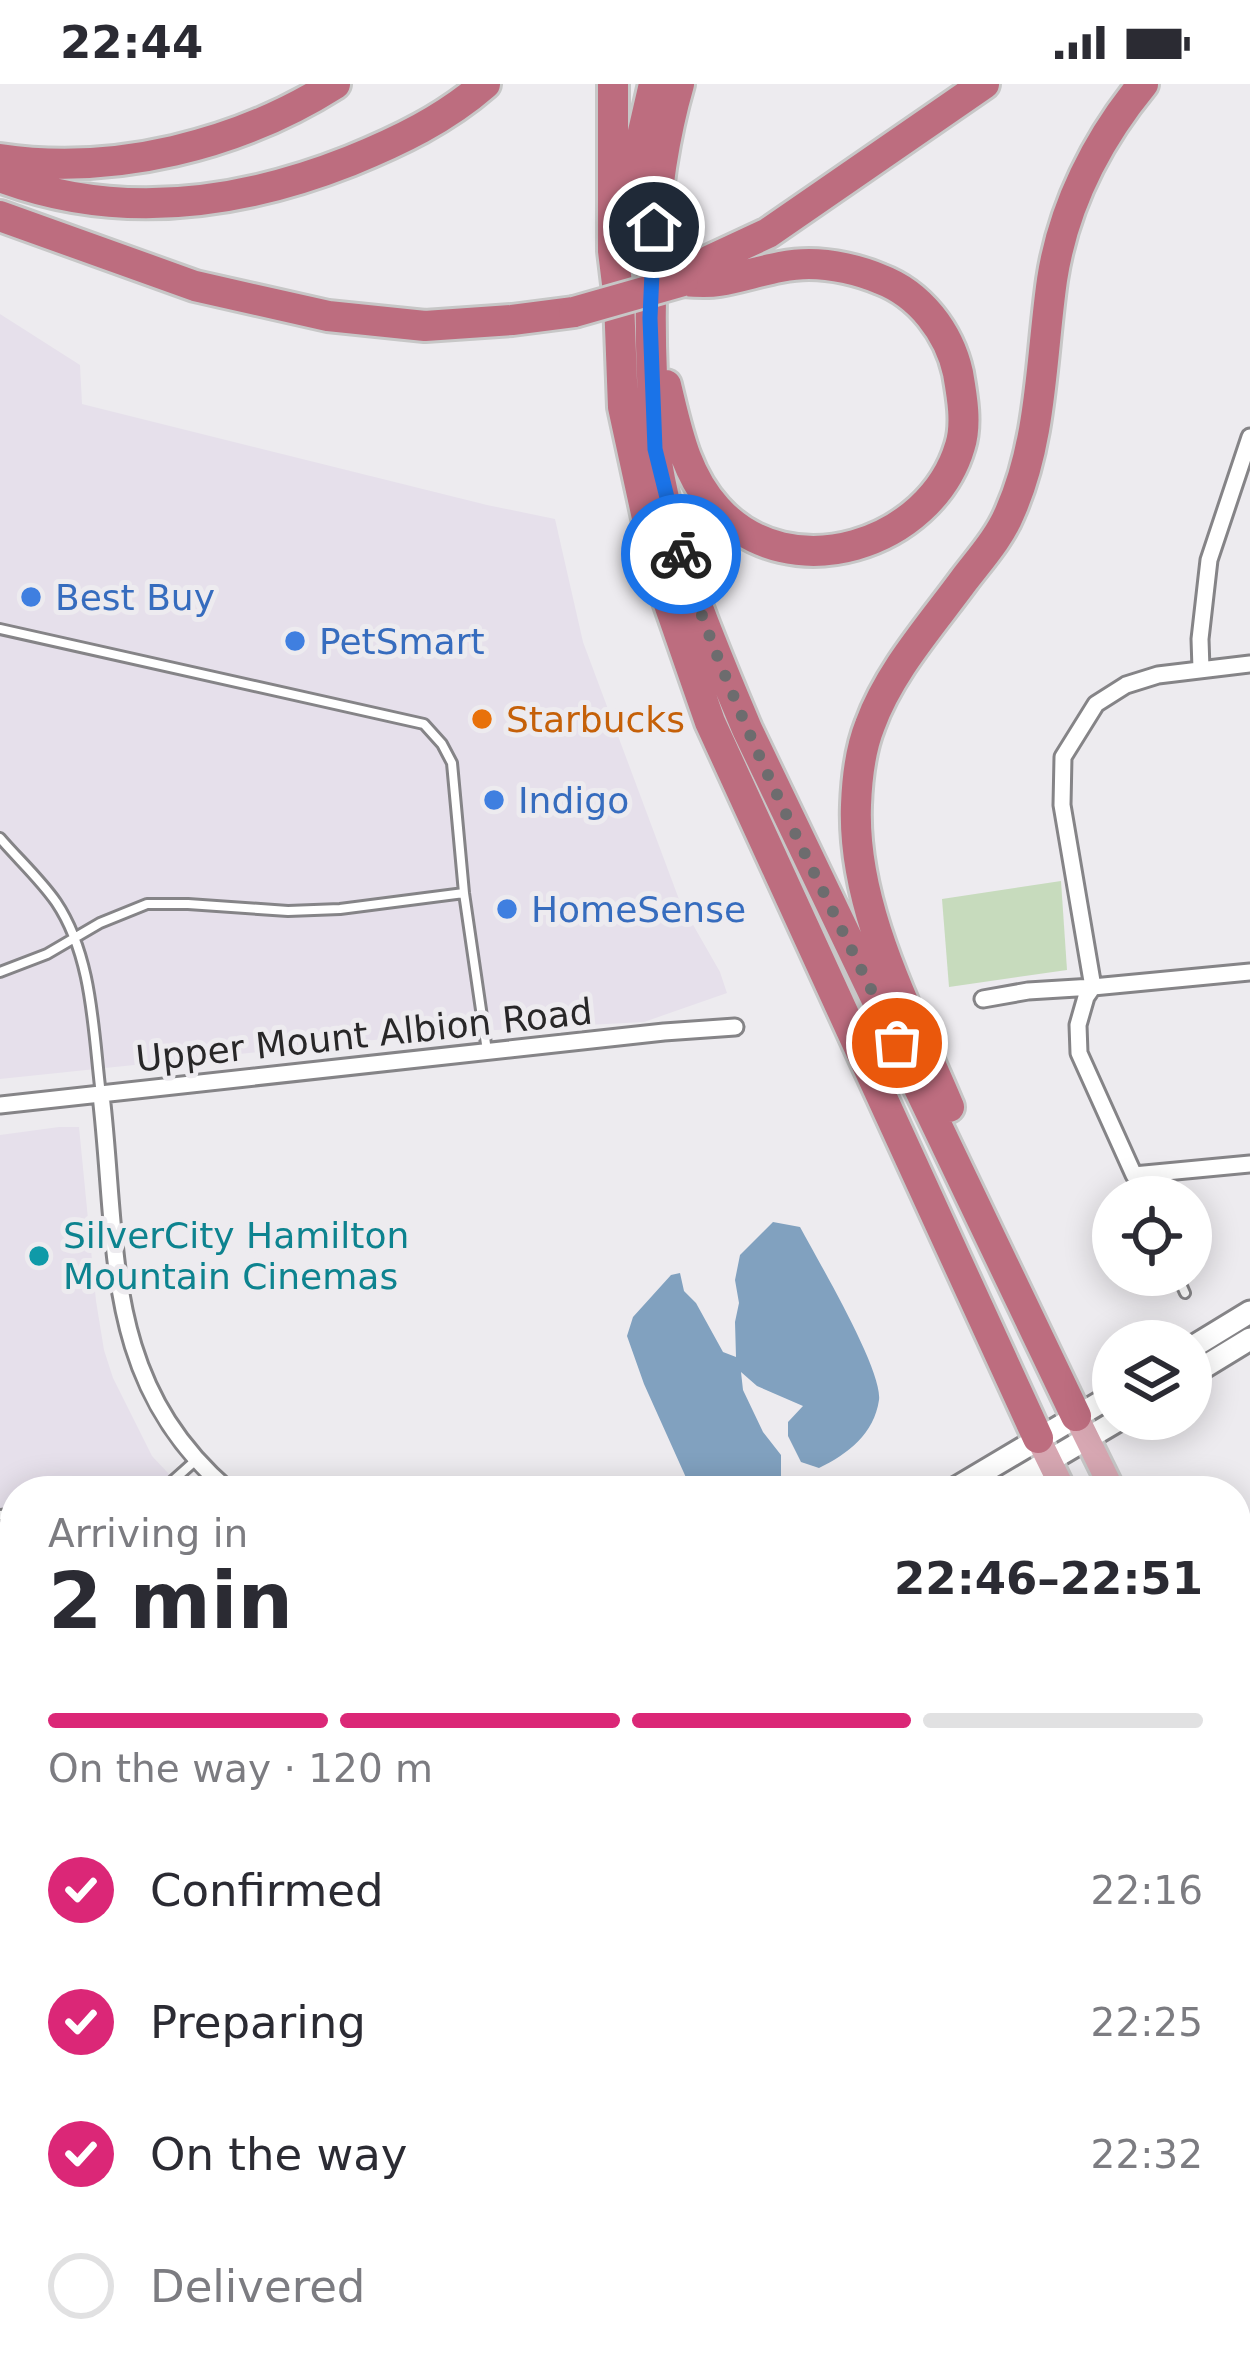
<!DOCTYPE html>
<html lang="en">
<head>
<meta charset="utf-8">
<style>
	:root { --surface:#fff; --page:#f7f7f7; --text:#2b2b33; --muted:#7c7c81; --line:#e1e1e2; --accent:#db2777 }
	body { margin:0; font-family:"DejaVu Sans",sans-serif; background:var(--page); color:var(--text); height:100vh; display:flex; flex-direction:column; font-size:45px; white-space:nowrap }
	* { box-sizing:border-box; margin:0 }
	p { font-size:39px; color:var(--muted) }
	.icon { flex:none; width:66px; height:66px; fill:none; stroke:currentColor; stroke-width:2; stroke-linecap:round; stroke-linejoin:round }
	.map { position:relative; flex:1; overflow:hidden }
	.drawer { position:absolute; left:0px; top:1392px; width:1251px; height:903px; display:flex; flex-direction:column; background:var(--surface); border-radius:48px 48px 0 0; box-shadow:0 6px 30px #0003 }
	.drawer>* { flex:none }
	.buttons { position:absolute; left:1092px; top:1092px; display:grid; gap:24px }
	.buttons a { display:grid; place-items:center; width:120px; height:120px; border-radius:50%; background:var(--surface); box-shadow:0 6px 30px #0003; font-size:60px }
	.pin { position:absolute; display:grid; place-items:center; width:102px; height:102px; color:#fff; margin:-51px; border:6px solid #fff; border-radius:50%; box-shadow:0 3px 12px #0007 }
	.courier { position:absolute; display:grid; place-items:center; width:120px; height:120px; margin:-60px; border:9px solid #1a73e8; border-radius:50%; background:#fff; color:#222; box-shadow:0 3px 15px #0007 }
	.summary em { font-style:normal; font-weight:800 }
	.summary div { display:flex; flex-direction:column-reverse }
	.summary { display:flex; align-items:center; justify-content:space-between; height:204px; padding:0 48px }
	h1 { font-size:78px; font-weight:800; line-height:90px }
	.bar { display:grid; grid-template-columns:repeat(4,1fr); gap:18px 12px; align-content:center; height:144px; padding:0 48px }
	.bar i { height:15px; border-radius:9px; background:var(--line) }
	.bar .on { background:var(--accent) }
	.bar p { grid-column:span 4 }
	ol { padding:0 48px; list-style:none }
	li { display:flex; align-items:center; gap:36px; height:132px }
	li p { margin-inline-start:auto }
	li .icon { padding:12px; border-radius:50%; background:var(--accent); color:#fff; stroke-width:4 }
	li:last-child { color:var(--muted) }
	li i { width:66px; height:66px; border:6px solid var(--line); border-radius:50% }
	.status { display:flex; justify-content:space-between; align-items:center; height:84px; padding:0 60px; background:var(--surface); direction:ltr }
	.status svg { height:33px; fill:currentColor }
	.map>svg:first-child { display:block }
	.built { fill:#e6e0eb }
	.green { fill:#c7dbbd }
	.water { fill:#81a1bf }
	.lines { fill:none; stroke-linecap:round; stroke-linejoin:round }
	.service-casing { stroke:#858487; stroke-width:14 }
	.minor-casing { stroke:#858487; stroke-width:21 }
	.tertiary-casing { stroke:#858487; stroke-width:27 }
	.secondary-casing { stroke:#858487; stroke-width:27 }
	.primary-casing { stroke:#c7c7c7; stroke-width:30 }
	.motorway-casing { stroke:#c7c7c7; stroke-width:36 }
	.service { stroke:#fff; stroke-width:8 }
	.minor { stroke:#fff; stroke-width:15 }
	.tertiary { stroke:#fff; stroke-width:21 }
	.secondary { stroke:#fff; stroke-width:21 }
	.primary { stroke:#d7a7b2; stroke-width:24 }
	.motorway { stroke:#bd6d7f; stroke-width:30 }
	.motorway-bridge-casing { stroke:#c7c7c7; stroke-width:36; stroke-linecap:butt }
	.motorway-bridge { stroke:#bd6d7f; stroke-width:30 }
	.done { stroke:#6d6c6e; stroke-width:12; stroke-dasharray:0 21.6 }
	.route { stroke:#1a73e8; stroke-width:15 }
	.shop-dot { fill:#3f7fe0; stroke:#edebef; stroke-width:4.5 }
	.food-dot { fill:#e8710a; stroke:#edebef; stroke-width:4.5 }
	.culture-dot { fill:#0f9aa8; stroke:#edebef; stroke-width:4.5 }
	.labels { text-anchor:middle; dominant-baseline:central; stroke-width:10; stroke-linejoin:round; paint-order:stroke }
	.shop-label { font-size:36px; fill:#366cbe; stroke:#edebef; text-anchor:start }
	.food-label { font-size:36px; fill:#c56008; stroke:#edebef; text-anchor:start }
	.street-label { font-size:36px; fill:#282728; stroke:#edebef }
	.culture-label { font-size:36px; fill:#0d838f; stroke:#edebef; text-anchor:start }
</style>
</head>
<body>
<div class="status"><b>22:44</b><svg viewBox="0 0 49 12"><path d="M0 12V9h3v3zM5 12V6h3v6zM10 12V3h3v9zM15 12V0h3v12zM26 1h20v11H26zM47 4h2v5h-2z"/></svg></div>
<div class="map">
<svg width="1250" height="2294" viewBox="0 0 1250 2294">
	<rect width="100%" height="100%" fill="#edebef"/>
	<path class="built" d="M0,230L80,281L82,320L487,421L555,435L583,558L680,818L720,888L727,909L644,938L441,949L0,995Z
		M59,1043H79L96,1217L104,1266L113,1294L152,1372L185,1407H15V1849L8,1848L0,1836V1051Z"/>
	<path class="green" d="M1061,797L1067,886L949,903L942,815Z"/>
	<path class="water" d="M773,1138L800,1143C817,1175 883,1286 879,1316C874,1350 848,1370 819,1384L801,1378L788,1352V1338L803,1322L757,1302L741,1288L743,1306L763,1348L781,1371V1407H698L688,1398L644,1300L627,1252L633,1233L671,1191L680,1189L684,1207L696,1219L723,1268L736,1273L735,1238L739,1219L735,1196L740,1171Z"/>
	<g class="lines">
		<g class="service-casing">
			<path id="service" d="M0,545L424,640L442,660L452,679L464,809L487,967
				M0,754C18,775 40,795 56,818C93,873 93,947 101,1011
				M0,888L47,870L100,839L147,820H188L288,827L340,825L464,809
				M1135,1092L1144,1113
				M1177,1191L1185,1209
				M156,1407L168,1401L196,1376
				M0,1431L15,1429
				M0,1633L15,1644"/>
		</g>
		<g class="minor-casing">
			<path id="minor" d="M1250,580L1158,591L1126,601L1096,620L1063,673L1062,721L1093,903L1086,913L1078,941L1079,969L1134,1091L1250,1080
				M1201,585L1200,555L1209,476L1250,353
				M983,915L1028,907L1093,903L1250,888
				M101,1011C119,1163 101,1297 229,1407
				M0,1021L664,948L735,943
				M0,2264L15,2250
				M497,2280L507,2294
				M1151,2280L1179,2294
				M598,2294L618,2280"/>
		</g>
		<g class="tertiary-casing">
			<path id="tertiary" d="M1191,1264L1250,1228
				M1191,1291L1250,1255
				M951,1407L1113,1311
				M998,1407L1120,1335
				M2,1917L15,1899"/>
		</g>
		<g class="secondary-casing">
			<path id="secondary" d="M0,1915L15,1937
				M246,2280L256,2294"/>
		</g>
		<g class="primary-casing">
			<path id="primary" d="M1076,1332L1113,1407
				M1038,1354L1064,1407
				M1236,1670L1250,1700
				M1236,1777L1250,1807"/>
		</g>
		<g class="motorway-casing">
			<path id="motorway" d="M613,0V167L619,216L623,323L660,494L710,638L1038,1354
				M679,0C652,93 648,195 652,292C653,316 652,342 655,365C667,458 711,559 747,645L1076,1332
				M0,75C114,92 239,61 335,0
				M0,93C117,137 236,122 350,77C399,57 445,35 485,0
				M0,132L195,202L328,232L425,242L512,236L574,228
				M628,160L642,52L654,0
				M683,197L710,176L768,149L984,0
				M666,301C677,346 685,390 717,425C790,506 931,461 960,362C967,340 962,312 958,289C949,248 920,210 880,195C859,186 832,180 809,180C778,180 749,192 719,197C707,199 695,198 683,197
				M949,1023C910,929 852,826 856,721C857,694 860,666 870,641C889,588 931,541 964,496C980,475 1000,453 1010,428C1042,356 1041,273 1052,196C1063,123 1097,56 1143,0"/>
		</g>
		<use href="#service" class="service"/>
		<use href="#minor" class="minor"/>
		<use href="#tertiary" class="tertiary"/>
		<use href="#secondary" class="secondary"/>
		<use href="#primary" class="primary"/>
		<use href="#motorway" class="motorway"/>
		<g class="motorway-bridge-casing">
			<path id="motorway-bridge" d="M574,228L683,197"/>
		</g>
		<use href="#motorway-bridge" class="motorway-bridge"/>
	</g>
	<g class="lines">
		<path class="done" d="M681,470C735,640 820,798 897,959"/>
		<path class="route" d="M654,143L650,234L655,365L681,470"/>
	</g>
	<g class="shop-dot">
		<circle cx="31" cy="513" r="12"/>
		<circle cx="295" cy="557" r="12"/>
		<circle cx="494" cy="716" r="12"/>
		<circle cx="507" cy="825" r="12"/>
	</g>
	<circle class="food-dot" cx="482" cy="635" r="12"/>
	<circle class="culture-dot" cx="39" cy="1172" r="12"/>
	<g class="labels">
		<g class="shop-label">
			<text x="55" y="513">Best Buy</text>
			<text x="319" y="557">PetSmart</text>
			<text x="518" y="716">Indigo</text>
			<text x="531" y="825">HomeSense</text>
		</g>
		<g class="food-label">
			<text x="506" y="635">Starbucks</text>
		</g>
		<g class="street-label">
			<text transform="translate(364 951) rotate(-6)">Upper Mount Albion Road</text>
		</g>
		<g class="culture-label">
			<text x="63" y="1151">SilverCity Hamilton<tspan x="63" dy="41">Mountain Cinemas</tspan></text>
		</g>
	</g>
</svg>
<div class="buttons">
<a><svg class="icon" aria-label="locate" viewBox="0 0 24 24"><circle cx="12" cy="12" r="6"/><path d="M12 2v4M12 18v4M2 12h4M18 12h4"/></svg></a>
<a><svg class="icon" aria-label="layers" viewBox="0 0 24 24"><path d="M12 4l9 5-9 5-9-5zM3 14l9 5 9-5"/></svg></a>
</div>
<div class="pin" style="left:897px;top:959px;background:#ea580c"><svg class="icon" aria-label="bag" viewBox="0 0 24 24"><path d="M5 8h14l-1 12H6zM9 8a3 3 0 0 1 6 0"/></svg></div>
<div class="pin" style="left:654px;top:143px;background:#1f2937"><svg class="icon" aria-label="home" viewBox="0 0 24 24"><path d="M3 11l9-7 9 7M6 9v11h12V9"/></svg></div>
<div class="courier" style="left:681px;top:470px"><svg class="icon" aria-label="bike" viewBox="0 0 24 24"><circle cx="6" cy="16" r="4"/><circle cx="18" cy="16" r="4"/><path d="M6 16l4-8h5l3 8M10 8l3 8H6M13 5h3"/></svg></div>
<section class="drawer">
<div class="summary"><div><h1>2 min</h1><p>Arriving in</p></div><em>22:46–22:51</em></div>
<div class="bar"><i class="on"></i><i class="on"></i><i class="on"></i><i></i><p>On the way · 120 m</p></div>
<ol>
<li><svg class="icon" aria-label="check" viewBox="0 0 24 24"><path d="M5 12l5 5 9-10"/></svg>Confirmed<p>22:16</p></li>
<li><svg class="icon" aria-label="check" viewBox="0 0 24 24"><path d="M5 12l5 5 9-10"/></svg>Preparing<p>22:25</p></li>
<li><svg class="icon" aria-label="check" viewBox="0 0 24 24"><path d="M5 12l5 5 9-10"/></svg>On the way<p>22:32</p></li>
<li><i></i>Delivered</li>
</ol>
</section>
</div>
</body>
</html>
